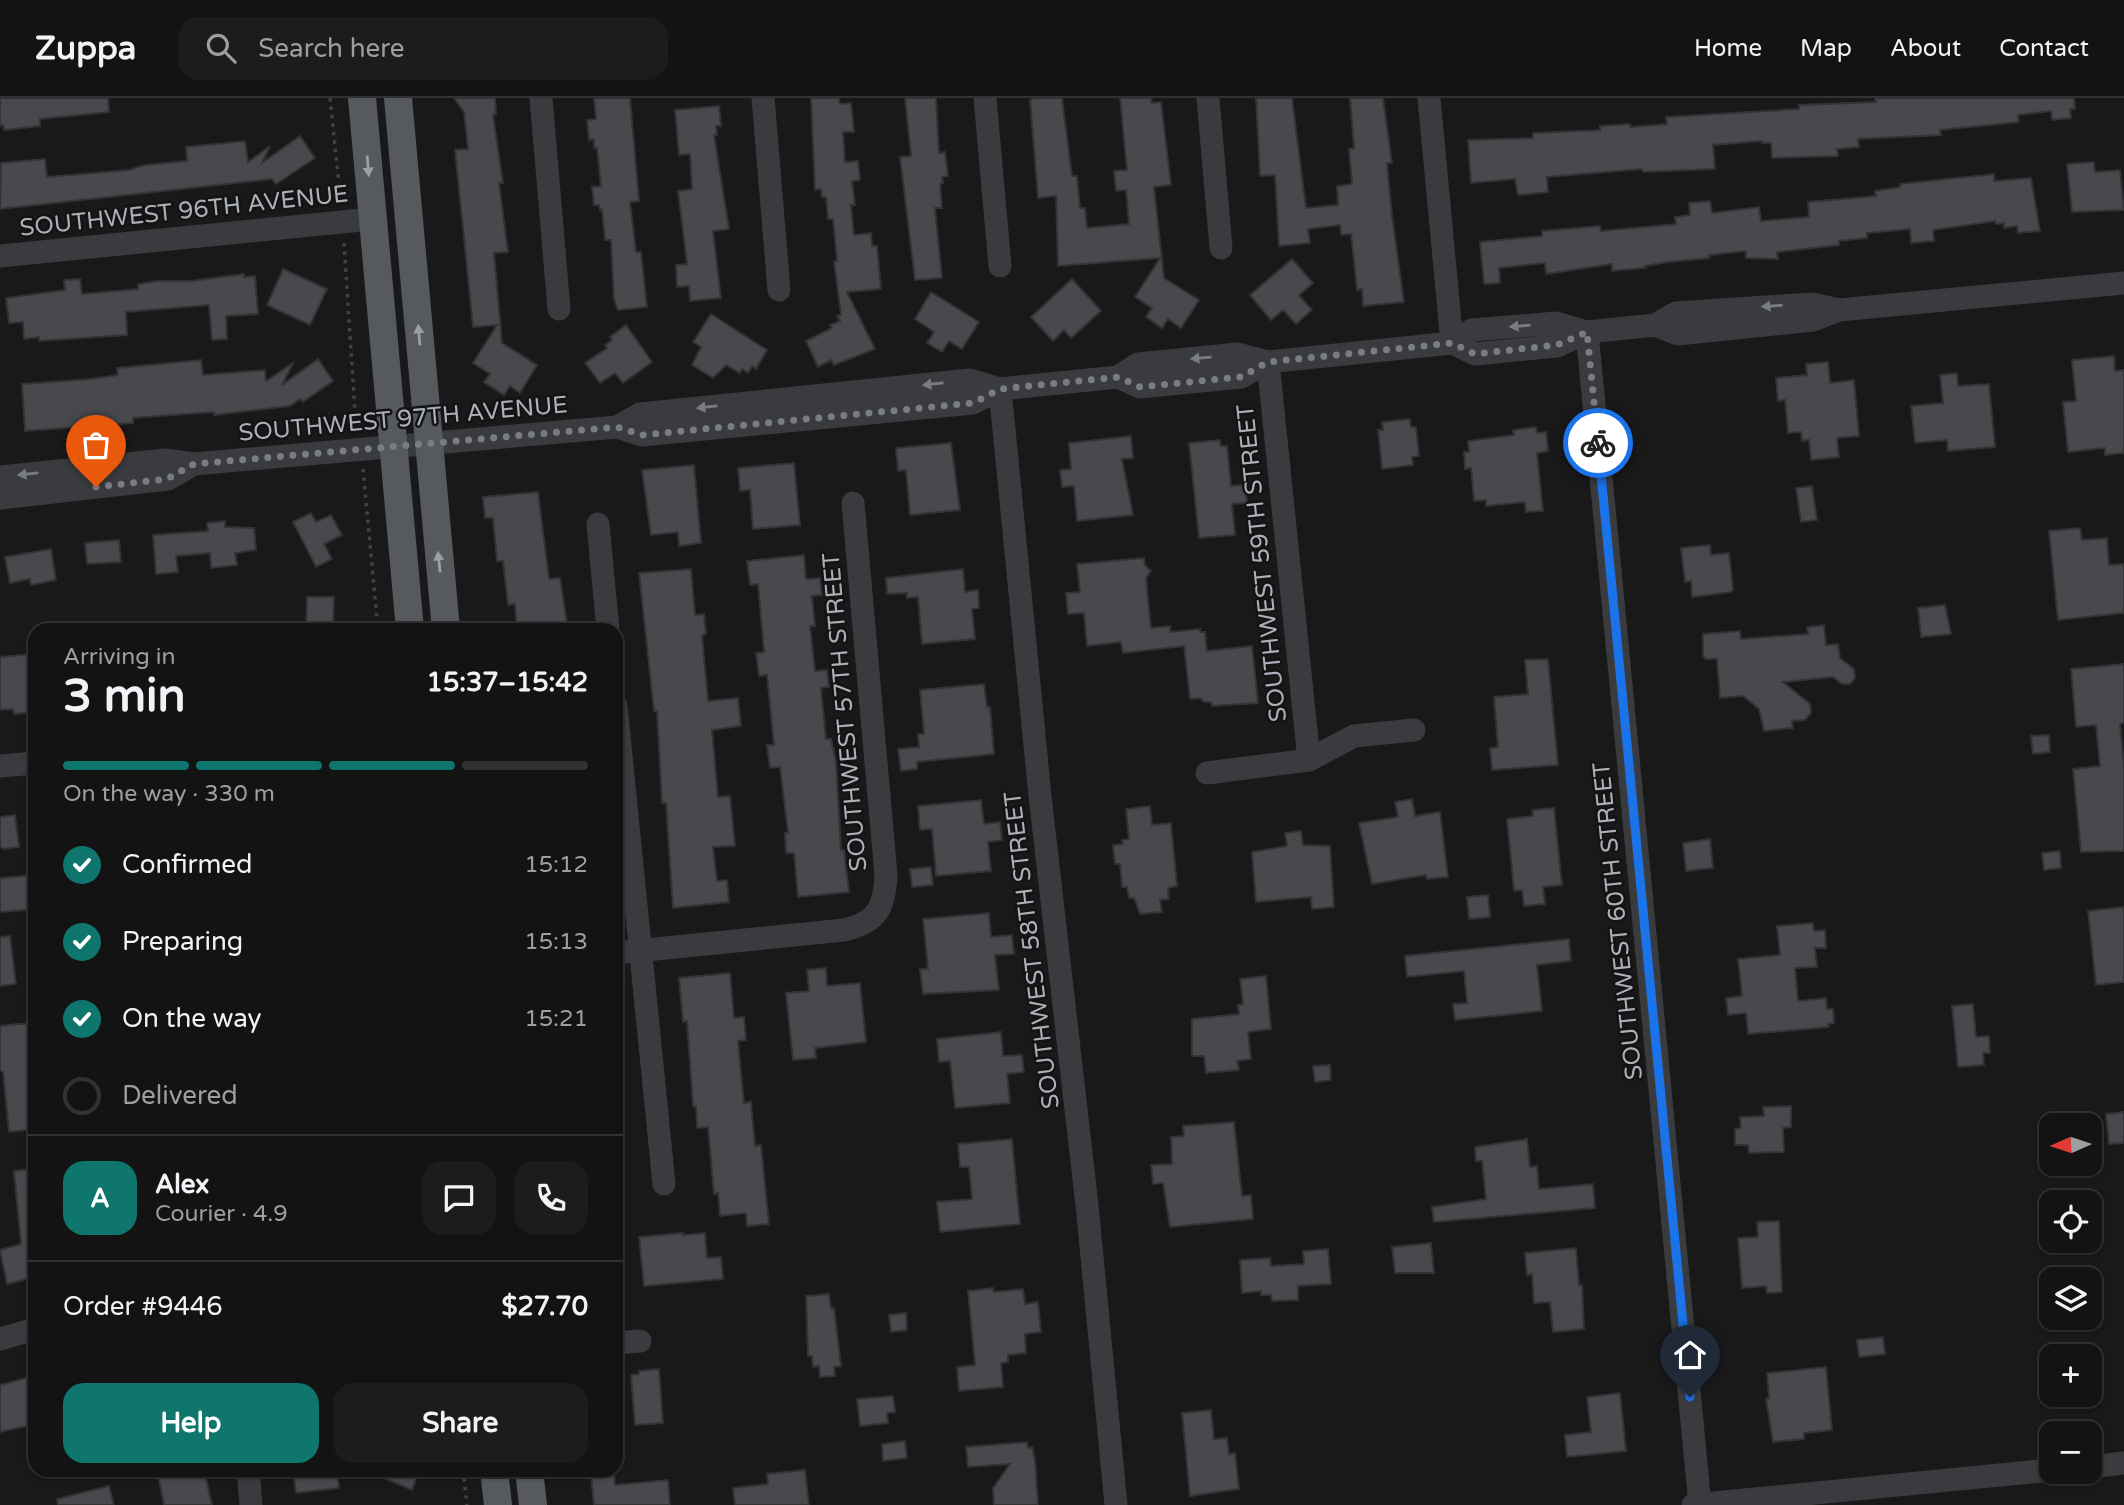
<!DOCTYPE html>
<html lang="en">
<head>
<meta charset="utf-8">
<style>
	:root { --surface:#131314; --page:#1c1c1d; --text:#f1f3f6; --muted:#9d9ea0; --line:#323234; --accent:#0f766e }
	body { margin:0; font-family:"Varela Round",sans-serif; background:var(--page); color:var(--text); height:100vh; display:flex; flex-direction:column; font-size:26px; white-space:nowrap }
	* { box-sizing:border-box; margin:0 }
	p { font-size:23px; color:var(--muted) }
	.icon { flex:none; width:38px; height:38px; fill:none; stroke:currentColor; stroke-width:2; stroke-linecap:round; stroke-linejoin:round }
	.map { position:relative; flex:1; overflow:hidden }
	.panel { position:absolute; left:28px; top:525px; width:595px; height:854px; display:flex; flex-direction:column; background:var(--surface); border-radius:21px; box-shadow:0 2px 5px #0004,0 0 0 2px var(--line) }
	.panel>* { flex:none }
	.needle { width:46px; rotate:267deg }
	.controls { position:absolute; left:2039px; top:1015px; display:grid; gap:14px }
	.controls a { display:grid; place-items:center; width:63px; height:63px; border-radius:14px; background:var(--surface); box-shadow:0 2px 5px #0004,0 0 0 2px var(--line); font-size:35px }
	.pin { position:absolute; display:grid; place-items:center; width:60px; height:60px; color:#fff; margin:-72px -30px; border-radius:50% 50% 50% 0; rotate:-45deg; box-shadow:0 0 7px #0007 }
	.pin .icon { rotate:45deg }
	.courier { position:absolute; display:grid; place-items:center; width:70px; height:70px; margin:-35px; border:5px solid #1a73e8; border-radius:50%; background:#fff; color:#222; box-shadow:0 2px 9px #0007 }
	.headline em { font-style:normal; font-weight:700 }
	.headline div { display:flex; flex-direction:column-reverse }
	.headline { display:flex; align-items:center; justify-content:space-between; height:119px; padding:0 35px }
	h1 { font-size:46px; font-weight:700; line-height:52px }
	.bar { display:grid; grid-template-columns:repeat(4,1fr); gap:10px 7px; align-content:center; height:84px; padding:0 35px }
	.bar i { height:9px; border-radius:5px; background:var(--line) }
	.bar .current { background:var(--accent) }
	.bar p { grid-column:span 4 }
	.line { display:flex; align-items:center; gap:18px; padding:0 35px; border-top:2px solid var(--line) }
	.line div { flex:1 }
	.round { display:grid; place-items:center; flex:none; width:74px; height:74px; border-radius:21px; background:var(--page) }
	ol { padding:0 35px; list-style:none }
	li { display:flex; align-items:center; gap:21px; height:77px }
	li p { margin-inline-start:auto }
	li .icon { padding:7px; border-radius:50%; background:var(--accent); color:#fff; stroke-width:4 }
	li:last-child { color:var(--muted) }
	li i { width:38px; height:38px; border:4px solid var(--line); border-radius:50% }
	.button { display:flex; gap:14px; margin-top:auto; padding:14px 35px }
	.button a { flex:1; height:80px; border-radius:21px; background:var(--accent); color:#fff; font-size:28px; font-weight:700; line-height:80px; text-align:center }
	.button a+a { background:var(--page); color:var(--text) }
	header { display:flex; align-items:center; gap:42px; box-sizing:border-box; height:98px; padding:0 35px; background:var(--surface); border-bottom:2px solid var(--line) }
	header strong { font-size:33px }
	nav { display:flex; gap:38px; margin-inline-start:auto; font-size:24px }
	.search { width:490px; height:63px; background:var(--page); display:flex; align-items:center; gap:18px; box-sizing:border-box; padding:0 24px; border-radius:21px; color:var(--muted); font-size:26px }
	.map>svg:first-child { display:block }
	.building { fill:#48494d; stroke:#333336; stroke-width:2 }
	.lines { fill:none; stroke-linecap:round; stroke-linejoin:round }
	.path { stroke:#404246; stroke-width:3.5; stroke-dasharray:3.5 5; stroke-linecap:butt }
	.minor { stroke:#3a3b3f; stroke-width:23 }
	.major { stroke:#56595e; stroke-width:28 }
	.oneway { fill:#9b9fa7 }
	.oneway2 { fill:#797c82 }
	.done { stroke:#797c81; stroke-width:7; stroke-dasharray:0 12.6 }
	.route { stroke:#1a73e8; stroke-width:9 }
	.labels { text-anchor:middle; dominant-baseline:central; stroke-width:5; stroke-linejoin:round; paint-order:stroke }
	.street-label { font-size:24px; fill:#acb1b9; stroke:#141415 }
</style>
</head>
<body>
<header>
<strong>Zuppa</strong>
<div class="search"><svg class="icon" aria-label="search" viewBox="0 0 24 24"><circle cx="10" cy="10" r="6"/><path d="M15 15l6 6"/></svg>Search here</div>
<nav><a>Home</a><a>Map</a><a>About</a><a>Contact</a></nav>
</header>
<div class="map">
<svg width="2124" height="1407" viewBox="0 0 2124 1407">
	<rect width="100%" height="100%" fill="#19191a"/>
	<path class="building" d="M0,0H108L109,14L40,21V28L4,32L3,27L0,28Z
		M454,0H495L496,16L493,17L503,85H499L508,154L494,155L502,245L537,267L520,295L510,288L504,297L484,284L490,276L473,265L497,227L473,229L455,52L468,51L464,14Z
		M594,0H630L639,103L630,104L636,154H641L647,209L618,212L614,201L611,142H605L602,111L600,112L599,107H594L592,89L601,88L597,50H594V41L589,42L587,22L596,21Z
		M811,0H839L840,6L851,5L854,34H843L845,64L858,63L860,82L852,83L855,107H851L854,137L871,135L872,148H877L881,191L847,194L875,251L834,267L831,262L818,269L806,243L832,230L830,227L840,223L837,218L841,217L834,163H837L833,121H828L826,99H822L821,91L815,92Z
		M905,0H936L939,55L945,54L948,78L942,79L943,85L940,86L942,110H935L942,180L915,182L900,59L911,58Z
		M1034,0H1062L1072,78H1077L1080,110H1085L1087,130L1129,126L1126,92L1116,93L1114,73L1127,72L1120,0H1151L1152,5L1161,4L1171,87L1154,89L1164,180L1199,202L1181,230L1168,221L1162,230L1146,219L1152,210L1135,199L1160,160L1058,168L1056,98L1038,100L1030,2Z
		M1256,0H1292L1306,110L1338,107L1337,88L1352,86L1349,51L1354,50L1350,0H1383L1392,65H1387L1392,118L1404,204L1363,208L1362,191L1357,192L1351,136L1341,137L1340,127L1308,131L1310,145L1279,148L1275,77L1260,78Z
		M1875,0H2074L2075,11H2070L2071,20L2052,22L2051,13L2018,17L2019,24L1940,32L1941,37L1858,41L1859,49L1837,51L1838,58L1772,60L1771,45H1762V43L1713,47L1715,71L1643,74L1642,71L1547,79L1548,94L1518,97L1515,81L1471,85L1468,42L1533,40V35L1600,32V28L1630,26V29L1667,26L1666,19L1799,11V7L1876,4Z
		M719,8L721,28H716L717,37H714L729,131L713,133L721,200L690,203L689,188L677,189L676,167L687,166L678,93L692,91L690,56L679,57L675,12Z
		M300,38L315,60L276,86L272,81L0,111L1,65L45,61L47,79L129,72L145,67L187,63L186,49L245,43L248,64L270,48L262,65Z
		M2094,64L2095,74L2120,72L2124,112L2072,114L2067,66Z
		M1994,76V83L2031,80L2040,133L2018,135L2017,128L2004,130V125L1996,126L1995,123L1933,132L1934,143L1911,145L1910,131L1867,135V140L1839,143V147L1777,154L1778,161L1746,160V153L1709,157L1710,160L1668,164L1645,168L1646,170L1612,173V166L1546,176L1545,165L1499,170L1500,185L1484,186L1480,144L1542,138V133L1600,128L1601,133L1676,126L1675,119L1690,117L1689,105L1710,103L1712,115L1759,109L1761,123L1809,119L1808,104L1876,98L1875,93L1900,89V86Z
		M1292,161L1313,185L1299,197L1312,212L1296,226L1283,212L1271,222L1250,197Z
		M283,171L327,191L310,227L267,207Z
		M244,176V179L255,178L258,216L226,218L227,241L212,242L209,207L126,214L127,237L39,243V239L24,241L23,224L9,225L6,200L65,192L64,182L80,181L82,196L138,191V186L158,183H191Z
		M1072,181L1101,213L1071,240L1064,232L1053,243L1031,219Z
		M931,194L979,224L962,251L949,243L942,254L927,245L934,234L915,221Z
		M711,216L767,252L756,271L752,268L748,275L742,271L740,275L726,267L713,280L692,267L701,249L693,244Z
		M626,227L652,264L623,285L615,275L600,285L585,265L607,250L605,247L612,242L610,239Z
		M2114,258L2115,273L2124,272V355L2105,357V350L2068,354L2063,304L2076,303L2072,262Z
		M318,261L333,283L303,304L300,301L290,308L214,317V314L133,320V325L25,333L22,286L91,281L118,277L117,270L201,262L203,277L265,272L266,283L293,265L282,287Z
		M1828,264L1830,285L1854,282L1859,338L1837,340L1839,359L1811,362L1809,342L1802,343L1801,334L1788,335L1785,302L1778,303L1776,280L1807,277L1806,266Z
		M1957,275L1958,288L1989,286L1995,349L1948,353L1947,342L1915,345L1911,308L1943,305L1940,277Z
		M1410,321L1411,329H1416L1419,358L1412,359L1413,367L1382,371L1378,332H1383L1382,324Z
		M1536,329L1537,335L1546,334L1548,353L1537,355L1543,413L1526,414L1525,404L1486,408V402L1474,403L1471,370L1465,371L1464,354H1469L1468,343L1514,337L1513,332Z
		M1131,338L1133,360L1122,361L1133,417L1077,423L1074,388L1062,389L1060,372L1071,371L1069,345Z
		M1220,342L1221,348H1227L1231,388L1245,387L1247,405L1232,406L1235,437L1199,440L1189,345Z
		M951,345L960,412L910,417L906,372L898,373L896,350Z
		M794,365L800,427L753,431L750,392L740,393L738,370Z
		M694,367L701,445L679,448L678,434L651,437L642,372Z
		M1812,388L1817,422L1801,424L1796,390Z
		M538,394L549,481L560,480L568,532H517L515,506L508,507L503,463H497L493,420H485L483,399Z
		M311,415L316,424L331,417L342,437L324,446L332,461L316,469L293,424Z
		M225,423V429L254,430L256,452L235,455L237,467L211,470L210,455L176,458L178,474L156,476L153,437L208,433L207,425Z
		M2080,430L2082,442L2107,440L2109,467L2124,466V515L2058,522L2049,433Z
		M119,442L121,464L87,466L85,445Z
		M1710,447L1711,457L1729,455L1733,491L1731,494L1692,499L1691,483L1685,484L1681,450Z
		M51,451L56,482L31,487L30,481L10,485L5,459Z
		M804,457L806,481L820,480L822,497L812,498L815,528H810L815,573L827,572L829,589L821,590L826,641H831L836,664L841,752H844L849,794L798,799L794,755H786L785,735H788L780,669L770,670L767,647H774L767,577L759,578L756,555L764,554L758,486L750,487L747,463Z
		M1144,460L1145,467L1151,473L1146,480L1151,530L1170,528V534L1200,531V534H1205L1207,553L1252,548L1258,605L1212,608L1211,604H1204L1200,600L1190,601L1184,548L1123,555L1121,544L1087,548L1084,515L1068,516L1066,495L1080,494L1077,466Z
		M691,471L695,517L704,516L706,536L702,537L708,603L738,600L741,628L712,632L718,699L730,698L735,748L713,749L717,783L727,782L729,804L673,810L666,705H662L661,686L657,613H654L639,475Z
		M963,471L965,494L978,492L979,510L972,511L975,541L922,546L918,499L907,500V495L887,496L886,480Z
		M307,499H334L333,532H306Z
		M1945,507L1951,536L1921,539L1918,510Z
		M1824,527L1826,547L1838,546L1840,560L1854,571L1855,580L1850,586H1842L1833,579L1783,584L1810,606L1811,615L1805,622L1792,623L1793,630L1764,633L1759,611L1743,598L1720,600L1717,561H1706L1703,558V536L1740,533L1741,541L1808,536L1807,529Z
		M33,556L35,614L14,616L13,611L0,612V559Z
		M1548,561L1558,667L1492,672L1490,650L1498,649L1494,599L1528,596L1525,562Z
		M2124,566V625L2120,626L2124,667V753L2081,754L2073,671L2100,668L2096,627L2076,629L2071,571Z
		M984,586L987,609H990L994,656L917,664V671L901,673L898,651L919,649L918,636H924L920,592Z
		M2049,637L2050,654L2033,656L2031,638Z
		M1412,701L1415,718L1440,714L1448,779L1427,781L1426,777L1372,786L1359,725L1398,719L1395,704Z
		M981,702L984,726L1000,724L1002,742L988,744L991,773L936,778L932,731L920,732L918,708Z
		M1150,708L1152,727L1171,725L1177,788L1168,790L1169,801L1160,802L1162,814L1140,816L1134,800H1129L1127,789H1122L1120,766H1115L1113,747L1123,746L1122,742L1129,741L1126,711Z
		M1554,710L1562,787L1543,789L1545,806L1524,808L1522,792L1514,793L1507,721L1533,718L1532,712Z
		M15,717L19,749L3,751L0,748V719Z
		M1301,733L1303,747L1330,748L1334,809L1312,811L1311,799L1256,804L1252,754L1287,748L1285,735Z
		M1710,741L1713,770L1686,773L1683,745Z
		M2060,753L2061,770L2044,772L2042,755Z
		M931,769L933,787L912,789L910,771Z
		M35,777V811L0,814V780Z
		M1488,797L1490,819L1469,821L1467,799Z
		M2124,809V884L2096,887L2088,813Z
		M989,815L991,839L1012,837L1014,856L995,857L999,892L923,896L920,871H928L923,821Z
		M1813,825L1814,833L1825,832L1826,850H1815L1817,869L1795,870L1798,903L1826,900L1827,911H1833L1834,925L1828,926L1829,929L1748,936L1746,915L1728,917L1726,900L1742,898L1738,861L1780,857L1777,828Z
		M10,838L16,886L0,888V839Z
		M1569,841L1571,863L1537,867L1542,913L1455,922L1453,906L1467,905L1464,873L1407,879L1405,858Z
		M826,870L827,888L860,885L866,944L815,950L816,960L793,962L786,895L809,893L807,872Z
		M730,875L734,920L744,919L746,942L738,943L744,1005L751,1004L755,1048L761,1047L769,1126L747,1128L746,1115L720,1118L718,1095L714,1096L708,1029L697,1030L696,1008H693L687,923L683,924L679,880Z
		M1266,878L1271,931L1248,934L1251,961L1237,963L1239,972L1206,975L1204,958H1192V921L1239,916L1238,907L1243,906L1240,881Z
		M1973,906L1976,939L1989,938L1990,955H1983L1984,967L1958,969L1952,908Z
		M18,926H33L35,971H30L35,1031L9,1034L3,974L0,972V928Z
		M1001,934L1003,958L1022,957L1024,974L1007,976L1010,1005L955,1010L950,963L939,964L937,941Z
		M1330,967L1331,982L1315,984L1313,968Z
		M1791,1008V1029L1783,1030L1784,1054L1749,1055L1748,1047H1735V1031L1741,1030L1740,1019L1764,1018L1763,1009Z
		M2124,1014V1045L2109,1046L2106,1016Z
		M1234,1024L1242,1098L1251,1097L1253,1121L1170,1129L1163,1085L1153,1086L1151,1067L1172,1066L1171,1039L1184,1038L1183,1028Z
		M1012,1041L1020,1126L940,1134L937,1104L972,1101L969,1069H960L958,1046Z
		M1527,1041L1530,1069L1537,1068L1539,1091L1593,1086L1595,1110L1434,1124L1432,1109L1486,1101L1482,1063H1476L1475,1049Z
		M35,1071V1179L7,1186L0,1152L21,1146L14,1073Z
		M1779,1123L1782,1194L1767,1195L1766,1188L1742,1190L1738,1140L1758,1139L1757,1124Z
		M683,1135V1137L705,1135L707,1160L721,1159L723,1181L644,1188L639,1139Z
		M1431,1145L1434,1175H1395L1392,1149Z
		M1576,1150L1579,1187H1582L1584,1231L1553,1234L1550,1204L1534,1205L1532,1176L1527,1177L1525,1155Z
		M1328,1151L1331,1186L1298,1188V1202L1272,1203L1271,1197H1261V1193L1242,1195L1240,1162L1270,1160L1271,1168L1304,1166L1303,1153Z
		M993,1190L994,1194L1023,1191L1025,1206L1038,1204L1041,1234L1025,1236L1026,1255L1008,1257V1264L1001,1265L1003,1289L959,1293L957,1269L975,1267L968,1193Z
		M829,1196L831,1211L834,1210L841,1268L834,1269L835,1278L820,1279L819,1268L813,1269L812,1258H808L806,1198Z
		M906,1215L907,1232L891,1234L889,1217Z
		M1883,1239L1885,1256L1859,1259L1857,1242Z
		M1826,1269L1832,1332L1804,1335V1341L1773,1344L1766,1301L1769,1300L1767,1275Z
		M659,1271L663,1325L635,1327L631,1277L639,1276V1273Z
		M26,1280H35V1326L0,1334V1287Z
		M1620,1295L1626,1353L1567,1359L1565,1337L1591,1334L1587,1299Z
		M893,1298L895,1314L887,1315L888,1325L860,1328L857,1301Z
		M1211,1312L1214,1341L1227,1340L1229,1356L1235,1355L1239,1391L1190,1398L1182,1315Z
		M905,1343L907,1360L883,1363L882,1346Z
		M1027,1344L1028,1350L1032,1349L1035,1362L1038,1407H994L993,1390L1010,1366L968,1369L966,1349Z
		M157,1372H204L212,1407H164Z
		M293,1372H337L339,1390L296,1395Z
		M365,1372H419L412,1392Z
		M805,1372L809,1407H735L733,1390L768,1386L767,1376Z
		M614,1375L615,1387L668,1382L670,1407H594L591,1377Z
		M109,1388L114,1407H58L57,1401Z"/>
	<g class="lines">
		<path class="path" d="M330,0L341,106
			M344,145L355,314L360,332
			M363,371L378,532
			M463,1372L467,1407"/>
		<path class="minor" d="M541,0L559,211
			M763,0L779,192
			M985,0L1000,168
			M1208,0L1221,150
			M1429,0L1452,245
			M0,158L372,121
			M1655,227L1678,236L1813,222L1839,212L2124,185
			M1587,234L1700,1407
			M1452,245L1475,256L1557,248L1587,234L1655,227L1676,215L1812,206L1839,212
			M1268,264L1309,662
			M1118,279L1138,266L1238,256L1268,264L1452,245L1472,232L1556,225L1587,234
			M1000,291L1040,698L1087,1107L1116,1407
			M617,329L640,316L970,282L1000,291L1118,279L1140,289L1241,279L1268,264
			M0,379L165,362L194,366L617,329L642,337L973,305L1000,291
			M0,400L168,381L194,366
			M598,426L608,532
			M616,608L664,1086
			M0,668L35,665
			M1207,675L1309,662L1354,638L1414,632
			M616,855L844,832C878,824 884,810 886,777L853,405
			M0,1241L35,1231
			M616,1245L640,1243
			M2090,1369L2124,1365
			M248,1372L251,1407
			M1693,1407L2051,1372"/>
		<path class="major" d="M362,0L410,532
			M398,0L446,532
			M494,1372L498,1407
			M529,1372L533,1407"/>
	</g>
	<defs><path id="oneway-solid" d="M-6-.8H1V-3.2L6.5 0L1 3.2V.8H-6Z" transform="scale(1.75)"/></defs>
	<g class="oneway">
		<use href="#oneway-solid" transform="translate(368 68) rotate(85)"/>
		<use href="#oneway-solid" transform="translate(419 237) rotate(-95)"/>
		<use href="#oneway-solid" transform="translate(439 464) rotate(-96)"/>
	</g>
	<g class="oneway2">
		<use href="#oneway-solid" transform="translate(1772 208) rotate(176)"/>
		<use href="#oneway-solid" transform="translate(1520 228) rotate(175)"/>
		<use href="#oneway-solid" transform="translate(1201 260) rotate(175)"/>
		<use href="#oneway-solid" transform="translate(933 286) rotate(174)"/>
		<use href="#oneway-solid" transform="translate(707 309) rotate(174)"/>
		<use href="#oneway-solid" transform="translate(28 376) rotate(174)"/>
	</g>
	<g class="lines">
		<path class="done" d="M96,389L167,381L194,366L617,329L642,337L973,305L1000,291L1118,279L1140,289L1241,279L1268,264L1452,245L1475,256L1557,247L1587,234L1598,345"/>
		<path class="route" d="M1598,345L1690,1299"/>
	</g>
	<g class="labels">
		<g class="street-label">
			<text transform="translate(184 113) rotate(-6)">SOUTHWEST 96TH AVENUE</text>
			<text transform="translate(403 321) rotate(-5)">SOUTHWEST 97TH AVENUE</text>
			<text transform="translate(1262 465) rotate(-96)">SOUTHWEST 59TH STREET</text>
			<text transform="translate(845 614) rotate(-95)">SOUTHWEST 57TH STREET</text>
			<text transform="translate(1618 823) rotate(-96)">SOUTHWEST 60TH STREET</text>
			<text transform="translate(1032 852) rotate(-97)">SOUTHWEST 58TH STREET</text>
		</g>
	</g>
</svg>
<div class="controls">
<a><svg class="needle" viewBox="-14 -14 28 28"><path d="M0-13l5 13h-10z" fill="#e53935"/><path d="M0 13l5-13h-10z" fill="#9d9ea0"/></svg></a>
<a><svg class="icon" aria-label="locate" viewBox="0 0 24 24"><circle cx="12" cy="12" r="6"/><path d="M12 2v4M12 18v4M2 12h4M18 12h4"/></svg></a>
<a><svg class="icon" aria-label="layers" viewBox="0 0 24 24"><path d="M12 4l9 5-9 5-9-5zM3 14l9 5 9-5"/></svg></a>
<a>+</a>
<a>−</a>
</div>
<div class="pin" style="left:96px;top:389px;background:#ea580c"><svg class="icon" aria-label="bag" viewBox="0 0 24 24"><path d="M5 8h14l-1 12H6zM9 8a3 3 0 0 1 6 0"/></svg></div>
<div class="pin" style="left:1690px;top:1299px;background:#1f2937"><svg class="icon" aria-label="home" viewBox="0 0 24 24"><path d="M3 11l9-7 9 7M6 9v11h12V9"/></svg></div>
<div class="courier" style="left:1598px;top:345px"><svg class="icon" aria-label="bike" viewBox="0 0 24 24"><circle cx="6" cy="16" r="4"/><circle cx="18" cy="16" r="4"/><path d="M6 16l4-8h5l3 8M10 8l3 8H6M13 5h3"/></svg></div>
<section class="panel">
<div class="headline"><div><h1>3 min</h1><p>Arriving in</p></div><em>15:37–15:42</em></div>
<div class="bar"><i class="current"></i><i class="current"></i><i class="current"></i><i></i><p>On the way · 330 m</p></div>
<ol>
<li><svg class="icon" aria-label="check" viewBox="0 0 24 24"><path d="M5 12l5 5 9-10"/></svg>Confirmed<p>15:12</p></li>
<li><svg class="icon" aria-label="check" viewBox="0 0 24 24"><path d="M5 12l5 5 9-10"/></svg>Preparing<p>15:13</p></li>
<li><svg class="icon" aria-label="check" viewBox="0 0 24 24"><path d="M5 12l5 5 9-10"/></svg>On the way<p>15:21</p></li>
<li><i></i>Delivered</li>
</ol>
<div class="line" style="height:126px"><b class="round" style="background:var(--accent);color:#fff">A</b><div><b>Alex</b><p>Courier · 4.9</p></div><a class="round"><svg class="icon" aria-label="chat" viewBox="0 0 24 24"><path d="M4 5h16v11H9l-5 4z"/></svg></a><a class="round"><svg class="icon" aria-label="phone" viewBox="0 0 24 24"><path d="M5 4h4l2 5-3 2q2 4 5 5l2-3 5 2v4C11 20 4 13 5 4z"/></svg></a></div>
<div class="line" style="height:91px"><div>Order #9446</div><b>$27.70</b></div>
<div class="button"><a>Help</a><a>Share</a></div>
</section>
</div>
</body>
</html>
